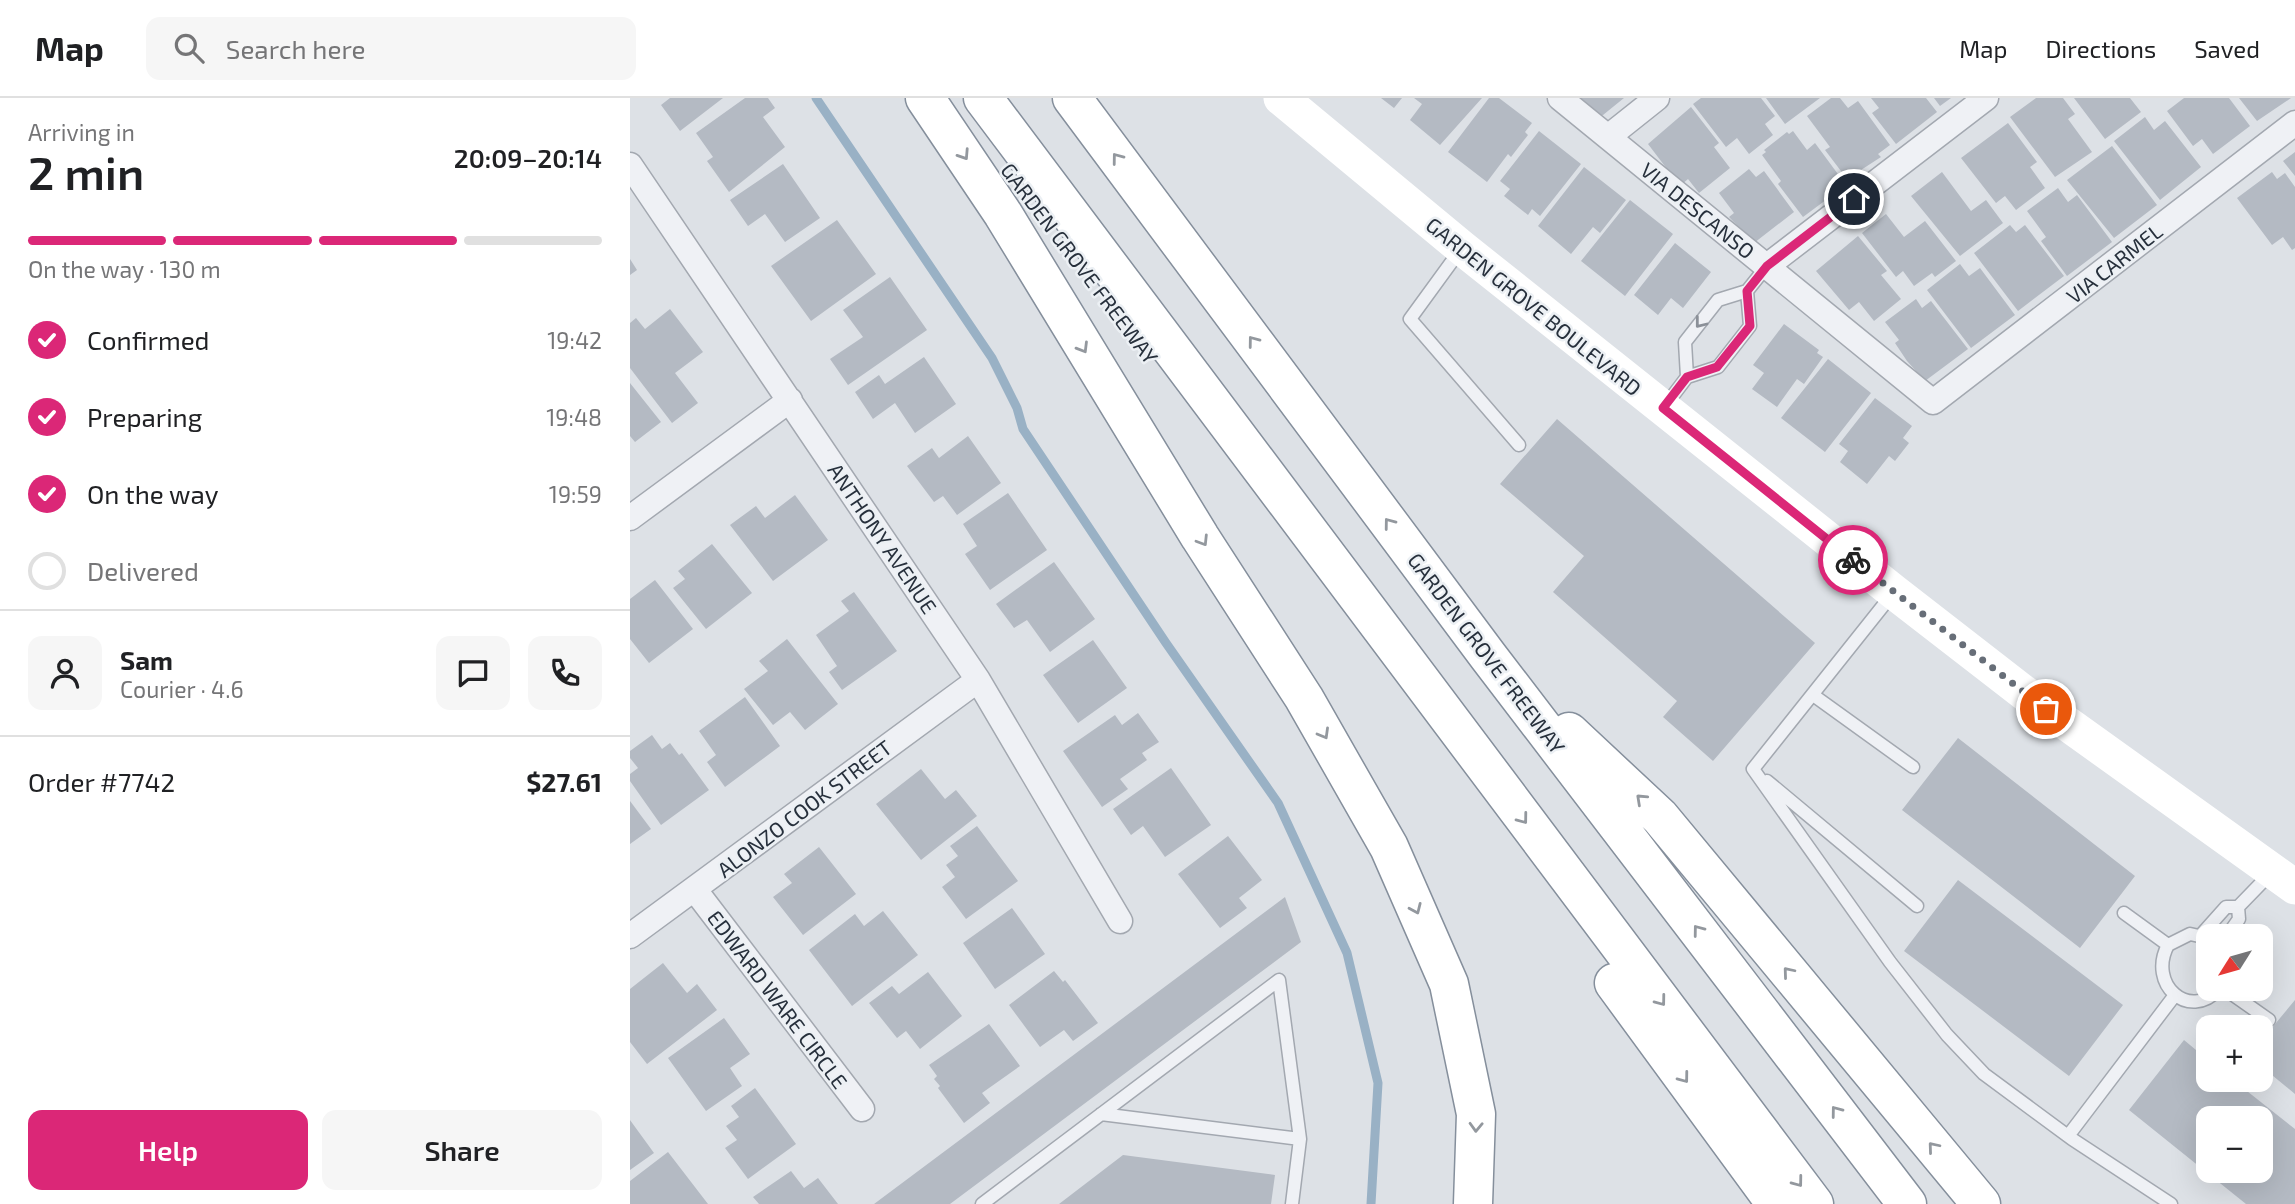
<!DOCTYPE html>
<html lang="en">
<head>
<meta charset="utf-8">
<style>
	:root { --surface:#fff; --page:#f6f6f6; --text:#202124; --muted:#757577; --line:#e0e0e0; --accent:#db2777 }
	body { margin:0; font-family:"Exo 2",sans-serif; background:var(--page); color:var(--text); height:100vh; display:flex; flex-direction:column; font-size:26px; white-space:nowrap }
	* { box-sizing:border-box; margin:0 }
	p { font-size:23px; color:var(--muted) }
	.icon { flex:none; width:38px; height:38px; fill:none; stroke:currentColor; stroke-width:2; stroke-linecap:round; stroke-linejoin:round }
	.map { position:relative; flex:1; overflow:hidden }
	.details { display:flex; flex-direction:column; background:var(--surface); width:630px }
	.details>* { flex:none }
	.needle { width:46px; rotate:233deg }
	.controls { position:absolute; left:1566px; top:826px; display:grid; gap:14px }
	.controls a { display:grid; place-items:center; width:77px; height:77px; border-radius:14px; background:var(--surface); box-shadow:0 7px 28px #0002; font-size:35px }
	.pin { position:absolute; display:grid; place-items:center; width:60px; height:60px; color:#fff; margin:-30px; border:4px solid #fff; border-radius:50%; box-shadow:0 2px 7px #0007 }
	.courier { position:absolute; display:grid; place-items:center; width:70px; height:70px; margin:-35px; border:5px solid #db2777; border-radius:50%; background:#fff; color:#222; box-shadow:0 2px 9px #0007 }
	.headline em { font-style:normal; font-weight:600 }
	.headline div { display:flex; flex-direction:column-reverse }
	.headline { display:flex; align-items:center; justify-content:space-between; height:119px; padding:0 28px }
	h1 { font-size:46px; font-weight:600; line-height:52px }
	.bar { display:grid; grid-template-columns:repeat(4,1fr); gap:10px 7px; align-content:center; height:84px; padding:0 28px }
	.bar i { height:9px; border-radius:5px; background:var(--line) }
	.bar .active { background:var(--accent) }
	.bar p { grid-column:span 4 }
	.line { display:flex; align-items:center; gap:18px; padding:0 28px; border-top:2px solid var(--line) }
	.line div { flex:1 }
	.round { display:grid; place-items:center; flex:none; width:74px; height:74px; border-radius:14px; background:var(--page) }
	ol { padding:0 28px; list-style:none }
	li { display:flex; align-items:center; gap:21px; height:77px }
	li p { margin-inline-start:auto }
	li .icon { padding:7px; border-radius:50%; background:var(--accent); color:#fff; stroke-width:4 }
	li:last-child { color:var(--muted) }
	li i { width:38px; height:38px; border:4px solid var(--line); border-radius:50% }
	.button { display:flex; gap:14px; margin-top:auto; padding:14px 28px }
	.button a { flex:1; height:80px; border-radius:14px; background:var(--accent); color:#fff; font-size:28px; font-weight:600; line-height:80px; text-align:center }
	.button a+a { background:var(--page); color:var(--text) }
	header { display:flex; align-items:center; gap:42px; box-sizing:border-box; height:98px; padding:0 35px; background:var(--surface); border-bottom:2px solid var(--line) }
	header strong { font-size:33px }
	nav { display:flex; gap:38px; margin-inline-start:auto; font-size:24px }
	.search { width:490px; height:63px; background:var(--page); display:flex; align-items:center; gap:18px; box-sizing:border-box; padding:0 24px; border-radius:14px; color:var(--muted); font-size:26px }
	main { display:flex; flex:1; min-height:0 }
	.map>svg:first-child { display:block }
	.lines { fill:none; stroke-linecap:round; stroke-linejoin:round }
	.stream { stroke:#99b1c5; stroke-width:9 }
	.building { fill:#b4bac3; fill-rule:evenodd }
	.service-casing { stroke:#a3a8b0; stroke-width:15 }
	.minor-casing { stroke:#a3a8b0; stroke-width:27 }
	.motorway-casing { stroke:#858f9c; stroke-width:41 }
	.service { stroke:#eff1f5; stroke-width:12 }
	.minor { stroke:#eff1f5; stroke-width:24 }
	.secondary { stroke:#fff; stroke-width:35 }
	.motorway { stroke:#fff; stroke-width:38 }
	.oneway { stroke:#93989e }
	.oneway2 { stroke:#8b9098 }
	.done { stroke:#676e78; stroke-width:7; stroke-dasharray:0 12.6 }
	.route { stroke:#db2777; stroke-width:9 }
	.labels { text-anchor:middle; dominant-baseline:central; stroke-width:5; stroke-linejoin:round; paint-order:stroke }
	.street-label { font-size:21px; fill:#27303c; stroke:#ecf0f4 }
</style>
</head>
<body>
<header>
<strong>Map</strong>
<div class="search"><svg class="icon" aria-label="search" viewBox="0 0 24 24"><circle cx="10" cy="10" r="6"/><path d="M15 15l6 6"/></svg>Search here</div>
<nav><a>Map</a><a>Directions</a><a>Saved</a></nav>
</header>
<main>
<section class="details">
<div class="headline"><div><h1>2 min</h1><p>Arriving in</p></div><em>20:09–20:14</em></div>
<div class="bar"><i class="active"></i><i class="active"></i><i class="active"></i><i></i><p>On the way · 130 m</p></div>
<ol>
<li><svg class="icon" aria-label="check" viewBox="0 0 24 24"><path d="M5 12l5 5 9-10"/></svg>Confirmed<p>19:42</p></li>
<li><svg class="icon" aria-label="check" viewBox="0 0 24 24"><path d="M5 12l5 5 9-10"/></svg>Preparing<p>19:48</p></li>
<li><svg class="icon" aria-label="check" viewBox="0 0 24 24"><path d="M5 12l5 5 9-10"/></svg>On the way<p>19:59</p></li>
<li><i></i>Delivered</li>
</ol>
<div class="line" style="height:126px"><a class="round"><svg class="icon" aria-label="person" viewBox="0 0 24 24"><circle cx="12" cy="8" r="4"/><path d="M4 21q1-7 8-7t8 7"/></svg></a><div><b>Sam</b><p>Courier · 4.6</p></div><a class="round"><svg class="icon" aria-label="chat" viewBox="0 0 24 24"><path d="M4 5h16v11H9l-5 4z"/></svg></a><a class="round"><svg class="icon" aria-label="phone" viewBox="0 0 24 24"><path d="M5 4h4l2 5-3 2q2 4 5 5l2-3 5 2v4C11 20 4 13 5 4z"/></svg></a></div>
<div class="line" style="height:91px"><div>Order #7742</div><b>$27.61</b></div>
<div class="button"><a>Help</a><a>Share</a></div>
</section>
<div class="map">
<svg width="1665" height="1106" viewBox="0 0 1665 1106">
	<rect width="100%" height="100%" fill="#dde1e6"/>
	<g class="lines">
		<path class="stream" d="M186,0L362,260L387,310L393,331L536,545L648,705L717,855L748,985L741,1106"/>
	</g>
	<path class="building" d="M40,0H93L50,33L31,7Z
		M115,0H138L145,10L133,19L155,49L99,94L77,63L83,59L66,35Z
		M751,0H772L764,10Z
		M784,0H852L810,47L780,22L792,6Z
		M859,0H869L902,25L895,34L898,37L881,59L878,56L857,84L818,54Z
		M946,0H994L973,17L960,18Z
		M1071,0H1131L1145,18L1135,26L1143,37L1119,56L1107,40L1096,49L1063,6Z
		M1136,0H1190L1155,26Z
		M1201,0H1210L1218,10L1228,3L1260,47L1248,56L1251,59L1217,81L1195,52L1200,49L1177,18Z
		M1241,0H1296L1307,14L1266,46L1242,15L1249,10Z
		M1304,0H1321L1310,8Z
		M1406,0H1433L1445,16L1438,21L1462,54L1425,79L1380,19Z
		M1444,0H1500L1511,14L1475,41Z
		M1554,0H1599L1620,28L1583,56L1572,41L1563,48L1537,13Z
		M1609,0H1661L1627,23Z
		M1061,9L1089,45L1084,49L1100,70L1069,95L1058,81L1050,88L1018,46Z
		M1515,19L1524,32L1535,23L1571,69L1530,102L1484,43Z
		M1378,25L1407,64L1400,69L1415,90L1386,112L1375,98L1366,105L1331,60Z
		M909,33L951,66L910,118L902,111L898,117L874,98L880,91L870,83Z
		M1163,33L1177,52L1185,45L1216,87L1173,119L1148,86L1151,83L1132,57L1136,54L1134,52L1157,34L1159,36Z
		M1482,48L1527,107L1484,140L1437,82Z
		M1665,54V78L1653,63Z
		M153,66L190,120L155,144L135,116L118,128L100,102Z
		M954,69L996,102L970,135L963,129L941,156L908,128Z
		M1119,71L1126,79L1134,73L1164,114L1124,145L1099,119L1104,115L1089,95Z
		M1312,74L1341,113L1356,102L1373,125L1330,158L1281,98Z
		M1642,74L1647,81L1655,75L1665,89V150L1662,152L1653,139L1642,147L1607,100Z
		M1428,90L1438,104L1447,97L1482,144L1437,178L1411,143L1416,139L1397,113Z
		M1000,102L1043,136L995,198L951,163Z
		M1256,116L1274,139L1295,123L1326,163L1305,179L1302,175L1284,188L1273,173L1266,179L1232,135Z
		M207,122L246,176L181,223L141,168Z
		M1380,127L1386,134L1395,127L1434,178L1388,213L1344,155Z
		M1228,138L1257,173L1251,177L1271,201L1244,223L1229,204L1219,212L1186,173Z
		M1045,145L1081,174L1053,210L1041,200L1028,217L1004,197Z
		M0,161L7,172L0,177Z
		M1330,166L1339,178L1350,170L1385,217L1341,250L1297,192Z
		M260,179L297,232L218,287L200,261L233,239L213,212Z
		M1286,201L1292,210L1301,203L1338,251L1295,283L1277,263L1265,245L1269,242L1255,224Z
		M40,211L73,254L45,275L68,305L42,325L0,270V225L6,220L15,231Z
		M1154,226L1189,252L1187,255L1193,259L1174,286L1167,281L1147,309L1122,291L1134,275L1123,267Z
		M294,259L326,306L285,335L265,305L243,321L225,294L249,277L255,286Z
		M1198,261L1241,295L1195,354L1151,320Z
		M0,285L31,324L5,344L0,338Z
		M1245,300L1282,328L1273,340L1279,345L1265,363L1259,358L1237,386L1210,364L1218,353L1209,346Z
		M927,321L1185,545L1083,663L1033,619L1047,603L923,494L954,458L870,386Z
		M338,338L371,385L327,417L313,398L304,404L277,368L302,350L309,360Z
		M378,395L417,452L360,492L335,456L347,448L333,426Z
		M165,397L198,442L143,483L100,427L126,408L135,420Z
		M82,446L122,495L76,531L43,490L55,481L48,473Z
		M424,464L465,521L420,554L397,522L384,530L366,506Z
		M25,482L63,531L19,565L0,541V501Z
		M224,494L267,553L212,592L199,574L207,568L186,537L219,513L211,503Z
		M157,541L208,606L175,632L160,614L143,627L114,591L138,573L129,563Z
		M463,542L497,590L448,625L413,577Z
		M115,599L150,648L95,689L77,664L86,657L69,633Z
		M508,615L529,644L512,655L517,662L490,681L498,691L472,709L433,653L485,617L492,627Z
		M22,637L32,651L40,645L49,657L52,655L79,692L31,727L0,683V676L8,670L0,660V653Z
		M1328,640L1505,778L1450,850L1272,712Z
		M541,670L581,727L535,759L513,728L501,737L483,711Z
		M291,671L315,701L326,692L347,718L291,762L246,706Z
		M0,703L21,731L0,746Z
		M347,728L388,783L336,821L312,789L325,779L316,767L328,758L320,748Z
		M598,738L632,782L609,800L617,810L590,830L548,776Z
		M189,749L226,796L173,837L143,799L162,785L154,776Z
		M1328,782L1493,907L1439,978L1274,853Z
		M655,799L671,844L320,1106H244Z
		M382,810L415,856L365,891L333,845Z
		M253,813L288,857L222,908L179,852L225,816L234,828Z
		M33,865L57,895L67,886L87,912L17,966L0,944V891Z
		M424,873L433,884L435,882L468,925L443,943L434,932L410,949L379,907Z
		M298,874L332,918L290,951L276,933L267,940L239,905L262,888L269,896Z
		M1665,902V996L1631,968V943Z
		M94,920L120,956L100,970L112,988L76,1013L38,960Z
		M359,926L390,968L352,995L360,1005L334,1025L308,990L310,988L304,981L307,978L299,967Z
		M1554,942L1578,962V982H1603L1665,1031V1106H1616L1499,1012ZM1578,1020H1631V1073H1578Z
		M125,990L166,1046L118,1081L95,1050L107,1042L96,1028L109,1019L101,1008Z
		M0,1022L24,1055L0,1072Z
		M38,1054L78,1106H0V1083Z
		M493,1057L645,1077L641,1106H429Z
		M161,1073L174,1090L188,1080L208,1106H129L123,1099Z"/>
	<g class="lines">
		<g class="service-casing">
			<path id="service" d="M831,151L780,221L889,347
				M1057,279L1055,244L1088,202L1117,193L1137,168
				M1035,308L1057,279L1088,269L1120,228L1117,193
				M1264,494L1123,671L1260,864L1317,937L1354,976L1442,1041L1541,1106
				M1183,597L1283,669
				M1137,683L1287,808
				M1494,815L1538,847
				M1571,837L1596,809H1608L1641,775
				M1597,838L1609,821L1608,809
				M1578,840L1560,836L1538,847C1517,886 1559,924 1589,891
				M1595,891L1639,922
				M471,1016L670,1041
				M1438,1038L1545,897
				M352,1106L649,882L670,1041L662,1106"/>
		</g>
		<g class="minor-casing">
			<path id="minor" d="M930,0L1303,304L1665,25
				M978,39L1027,0
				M0,67L348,582L490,823
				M1137,168L1356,0
				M0,420L160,302
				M65,792L232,1011
				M0,838L348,582"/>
		</g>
		<g class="motorway-casing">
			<path id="motorway" d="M295,0L373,116L570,439L674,600L759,749L819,886L846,1016L843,1106
				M353,0L1184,1106
				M442,0L858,558L1277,1106
				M939,634L1030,719L1351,1106
				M984,885L1146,1106"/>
		</g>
		<use href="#service" class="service"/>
		<use href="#minor" class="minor"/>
		<path class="secondary" d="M651,0L832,150L1264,494L1393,594L1665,789"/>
		<use href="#motorway" class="motorway"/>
	</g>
	<defs><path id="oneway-chevron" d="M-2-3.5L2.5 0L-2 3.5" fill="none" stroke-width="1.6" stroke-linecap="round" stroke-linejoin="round" transform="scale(1.75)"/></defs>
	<g class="oneway">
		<use href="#oneway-chevron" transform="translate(334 57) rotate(57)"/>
		<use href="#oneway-chevron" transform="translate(487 60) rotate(-127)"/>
		<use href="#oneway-chevron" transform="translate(623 243) rotate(-127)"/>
		<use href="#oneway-chevron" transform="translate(453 250) rotate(59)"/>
		<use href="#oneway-chevron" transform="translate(759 425) rotate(-127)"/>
		<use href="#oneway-chevron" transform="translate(573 443) rotate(58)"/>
		<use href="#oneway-chevron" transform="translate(694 636) rotate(60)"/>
		<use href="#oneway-chevron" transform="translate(1011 701) rotate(-137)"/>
		<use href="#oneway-chevron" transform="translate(893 721) rotate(53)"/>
		<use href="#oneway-chevron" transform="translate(786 811) rotate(66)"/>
		<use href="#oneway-chevron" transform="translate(1068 832) rotate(-127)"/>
		<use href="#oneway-chevron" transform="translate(1158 874) rotate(-130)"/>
		<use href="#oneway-chevron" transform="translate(1031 903) rotate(53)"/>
		<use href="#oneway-chevron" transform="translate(1054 980) rotate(53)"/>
		<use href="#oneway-chevron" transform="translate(1206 1013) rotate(-127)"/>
		<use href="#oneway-chevron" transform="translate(846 1029) rotate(92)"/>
		<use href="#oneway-chevron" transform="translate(1303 1049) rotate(-130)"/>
		<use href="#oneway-chevron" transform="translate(1168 1084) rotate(53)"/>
	</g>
	<use class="oneway2" href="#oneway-chevron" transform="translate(1070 225) rotate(128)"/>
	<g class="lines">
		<path class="done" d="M1223,462L1416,611"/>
		<path class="route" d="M1223,462L1033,310L1057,279L1087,269L1120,228L1117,193L1137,168L1224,101"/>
	</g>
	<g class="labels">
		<g class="street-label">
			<text transform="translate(1068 112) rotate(39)">VIA DESCANSO</text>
			<text transform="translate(450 165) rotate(53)">GARDEN GROVE FREEWAY</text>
			<text transform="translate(1484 165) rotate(-38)">VIA CARMEL</text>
			<text transform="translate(904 208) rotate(39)">GARDEN GROVE BOULEVARD</text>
			<text transform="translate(253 440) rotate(56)">ANTHONY AVENUE</text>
			<text transform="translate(857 555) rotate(53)">GARDEN GROVE FREEWAY</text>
			<text transform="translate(174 710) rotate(-37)">ALONZO COOK STREET</text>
			<text transform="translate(148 901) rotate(53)">EDWARD WARE CIRCLE</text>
		</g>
	</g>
</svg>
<div class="controls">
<a><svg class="needle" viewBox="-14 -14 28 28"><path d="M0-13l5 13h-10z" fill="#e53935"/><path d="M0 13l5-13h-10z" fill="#757577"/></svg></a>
<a>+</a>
<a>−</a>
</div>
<div class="pin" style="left:1416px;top:611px;background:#ea580c"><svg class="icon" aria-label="bag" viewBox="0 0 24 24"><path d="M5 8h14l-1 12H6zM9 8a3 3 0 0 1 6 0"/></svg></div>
<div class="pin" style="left:1224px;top:101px;background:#1f2937"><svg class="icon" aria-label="home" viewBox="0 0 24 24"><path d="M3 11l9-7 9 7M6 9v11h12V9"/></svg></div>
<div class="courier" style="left:1223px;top:462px"><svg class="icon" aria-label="bike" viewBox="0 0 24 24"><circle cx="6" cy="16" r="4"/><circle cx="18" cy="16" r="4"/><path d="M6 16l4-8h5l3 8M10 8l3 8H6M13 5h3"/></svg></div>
</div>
</main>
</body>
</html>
